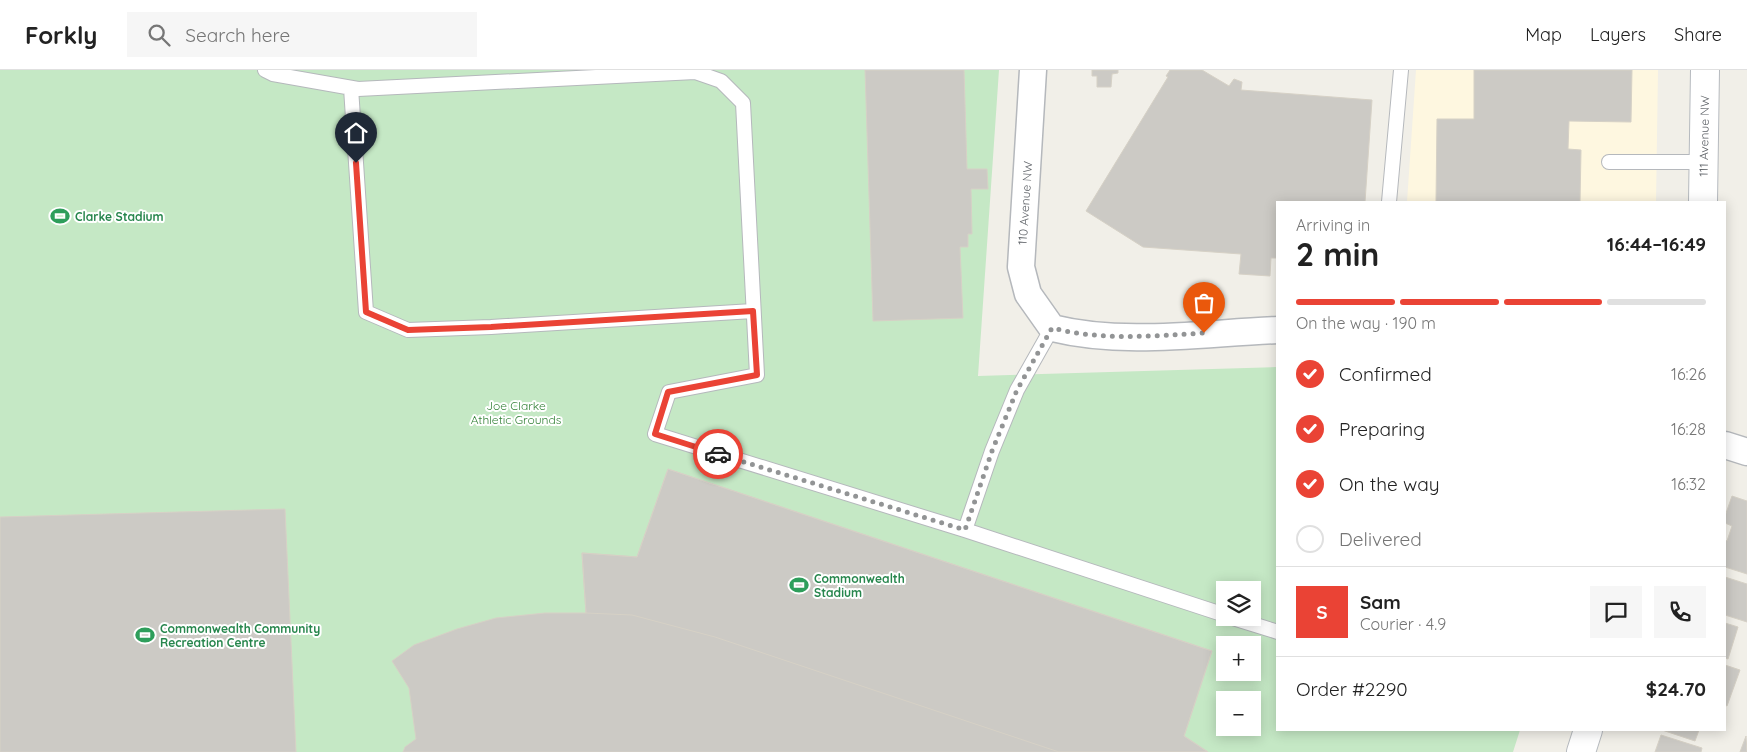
<!DOCTYPE html>
<html lang="en">
<head>
<meta charset="utf-8">
<style>
	:root { --surface:#fff; --page:#f6f6f6; --text:#222; --muted:#767676; --line:#e0e0e0; --accent:#ea4335 }
	body { margin:0; font-family:Quicksand,sans-serif; background:var(--page); color:var(--text); height:100vh; display:flex; flex-direction:column; font-size:19px; white-space:nowrap }
	* { box-sizing:border-box; margin:0 }
	p { font-size:16px; color:var(--muted) }
	.icon { flex:none; width:28px; height:28px; fill:none; stroke:currentColor; stroke-width:2; stroke-linecap:round; stroke-linejoin:round }
	.map { position:relative; flex:1; overflow:hidden }
	.details { position:absolute; left:1276px; top:131px; width:450px; height:530px; display:flex; flex-direction:column; background:var(--surface); border-radius:0px; box-shadow:0 2px 12px #0003 }
	.details>* { flex:none }
	.fabs { position:absolute; left:1216px; top:511px; display:grid; gap:10px }
	.fabs a { display:grid; place-items:center; width:45px; height:45px; border-radius:0px; background:var(--surface); box-shadow:0 2px 12px #0003; font-size:25px }
	.pin { position:absolute; display:grid; place-items:center; width:42px; height:42px; color:#fff; margin:-51px -21px; border-radius:50% 50% 50% 0; rotate:-45deg; box-shadow:0 0 5px #0007 }
	.pin .icon { rotate:45deg }
	.courier { position:absolute; display:grid; place-items:center; width:50px; height:50px; margin:-25px; border:4px solid #ea4335; border-radius:50%; background:#fff; color:#222; box-shadow:0 1px 6px #0007 }
	.overview em { font-style:normal; font-weight:800 }
	.overview div { display:flex; flex-direction:column-reverse }
	.overview { display:flex; align-items:center; justify-content:space-between; height:85px; padding:0 20px }
	h1 { font-size:32px; font-weight:800; line-height:38px }
	.bar { display:grid; grid-template-columns:repeat(4,1fr); gap:8px 5px; align-content:center; height:60px; padding:0 20px }
	.bar i { height:6px; border-radius:4px; background:var(--line) }
	.bar .active { background:var(--accent) }
	.bar p { grid-column:span 4 }
	.line { display:flex; align-items:center; gap:12px; padding:0 20px; border-top:1px solid var(--line) }
	.line div { flex:1 }
	.round { display:grid; place-items:center; flex:none; width:52px; height:52px; border-radius:0px; background:var(--page) }
	ol { padding:0 20px; list-style:none }
	li { display:flex; align-items:center; gap:15px; height:55px }
	li p { margin-inline-start:auto }
	li .icon { padding:5px; border-radius:50%; background:var(--accent); color:#fff; stroke-width:4 }
	li:last-child { color:var(--muted) }
	li i { width:28px; height:28px; border:2px solid var(--line); border-radius:50% }
	header { display:flex; align-items:center; gap:30px; box-sizing:border-box; height:70px; padding:0 25px; background:var(--surface); border-bottom:1px solid var(--line) }
	header strong { font-size:24px }
	nav { display:flex; gap:28px; margin-inline-start:auto; font-size:18px }
	.search { width:350px; height:45px; background:var(--page); display:flex; align-items:center; gap:12px; box-sizing:border-box; padding:0 18px; border-radius:0px; color:var(--muted); font-size:19px }
	.map>svg:first-child { display:block }
	.commercial { fill:#fef7e0 }
	.green { fill:#c5e8c5; fill-rule:evenodd }
	.building { fill:#cccac5; stroke:#d6d1c6 }
	.lines { fill:none; stroke-linecap:round; stroke-linejoin:round }
	.lane-casing { stroke:#b5b8bc; stroke-width:16 }
	.street-casing { stroke:#b5b8bc; stroke-width:29 }
	.secondary-casing { stroke:#b6babf; stroke-width:30 }
	.lane { stroke:#fff; stroke-width:14 }
	.street { stroke:#fff; stroke-width:26 }
	.secondary { stroke:#fff; stroke-width:28 }
	.done { stroke:#929495; stroke-width:5; stroke-dasharray:0 9 }
	.route { stroke:#ea4335; stroke-width:6 }
	.labels { text-anchor:middle; dominant-baseline:central; stroke-width:4; stroke-linejoin:round; paint-order:stroke }
	.street-label { font-size:12px; fill:#5f6368; stroke:#fff }
	.leisure-label { font-size:12px; font-weight:bold; fill:#27864d; stroke:#fff; text-anchor:start }
	.park-label { font-size:12px; fill:#348238; stroke:#fff }
</style>
</head>
<body>
<header>
<strong>Forkly</strong>
<div class="search"><svg class="icon" aria-label="search" viewBox="0 0 24 24"><circle cx="10" cy="10" r="6"/><path d="M15 15l6 6"/></svg>Search here</div>
<nav><a>Map</a><a>Layers</a><a>Share</a></nav>
</header>
<div class="map">
<svg width="1747" height="682" viewBox="0 0 1747 682">
	<rect width="100%" height="100%" fill="#f1efe8"/>
	<path class="commercial" d="M1416,0H1658L1656,132H1407Z"/>
	<path class="green" d="M0,0H999L978,306L1277,297L1278,660H1520L1513,682H0ZM1225,520H1252V548H1225ZM1225,575H1252V602H1225ZM1225,630H1252V658H1225Z"/>
	<path class="building" d="M865,0H964L967,99H987L988,119H971L972,164H968V177H960L963,248L873,251Z
		M1092,0H1118V3L1112,4L1111,17H1097V6H1092Z
		M1170,0H1202L1229,16L1234,9L1242,12L1241,20L1372,30L1365,132H1371H1278V188H1271L1270,206L1239,204L1241,184L1143,177L1086,141L1168,7L1166,6Z
		M1474,0H1632L1631,52L1569,51L1568,79L1581,80L1580,132H1436L1437,49H1474Z
		M668,399L1212,581L1184,666L1208,682H403L405,677L416,669L409,618L392,591L414,575L457,559L496,548L545,543H586L582,483L637,487Z
		M668,399L1212,581L1184,666L1208,682H1059L715,567L632,545L586,543L582,483L637,487Z
		M1732,426L1747,431V504L1725,497V470L1727,471L1732,456L1725,453V446Z
		M285,439L296,682H0V447Z
		M1725,507L1747,514V552L1725,545Z
		M1725,553L1738,557L1728,589L1725,588Z
		M1725,595L1740,600L1727,636L1725,635Z
		M1662,660H1699L1695,671Z
		M1661,665L1702,678L1701,682H1655Z
		M1746,666L1747,682H1740Z"/>
	<g class="lines">
		<g class="lane-casing">
			<path id="lane" d="M265,0L273,4L358,19L695,2L721,11L743,33L757,305L669,322L655,364L965,460L1225,545
				M351,18L366,242L408,260L491,257L753,241
				M1609,92H1704
				M1389,132L1401,0
				M965,460L992,381L1017,320L1052,258
				M1233,548L1278,562"/>
		</g>
		<g class="street-casing">
			<path id="street" d="M1033,0L1021,197L1028,224L1052,258C1125,276 1203,263 1278,260
				M1725,375L1747,382"/>
		</g>
		<g class="secondary-casing">
			<path id="secondary" d="M1703,132L1705,0
				M1581,682L1588,660"/>
		</g>
		<use href="#lane" class="lane"/>
		<use href="#street" class="street"/>
		<use href="#secondary" class="secondary"/>
	</g>
	<g class="lines">
		<path class="done" d="M718,384L965,460L992,381L1017,320L1052,258C1104,271 1151,266 1204,263"/>
		<path class="route" d="M356,93L366,242L408,260L491,257L753,241L757,305L668,322L655,364L718,384"/>
	</g>
	<defs>
		<g id="stadium-bare" transform="scale(1.5)"><path d="M0-5a6.5 5 0 1 0 0 10a6.5 5 0 1 0 0-10ZM-3.5-1.8h7v3.6h-7Z" fill="#2e9e5b" stroke="#fff" stroke-width="2.5" paint-order="stroke"/></g>
	</defs>
	<g fill-rule="evenodd">
		<use href="#stadium-bare" x="60" y="146"/>
		<use href="#stadium-bare" x="799" y="515"/>
		<use href="#stadium-bare" x="145" y="565"/>
	</g>
	<g class="labels">
		<g class="street-label">
			<text transform="translate(1704 66) rotate(-89)">111 Avenue NW</text>
			<text transform="translate(1025 133) rotate(-86)">110 Avenue NW</text>
		</g>
		<g class="leisure-label">
			<text x="75" y="146">Clarke Stadium</text>
			<text x="814" y="508">Commonwealth<tspan x="814" dy="14">Stadium</tspan></text>
			<text x="160" y="558">Commonwealth Community<tspan x="160" dy="14">Recreation Centre</tspan></text>
		</g>
		<g class="park-label">
			<text x="516" y="335">Joe Clarke<tspan x="516" dy="14">Athletic Grounds</tspan></text>
		</g>
	</g>
</svg>
<div class="fabs">
<a><svg class="icon" aria-label="layers" viewBox="0 0 24 24"><path d="M12 4l9 5-9 5-9-5zM3 14l9 5 9-5"/></svg></a>
<a>+</a>
<a>−</a>
</div>
<div class="pin" style="left:1204px;top:263px;background:#ea580c"><svg class="icon" aria-label="bag" viewBox="0 0 24 24"><path d="M5 8h14l-1 12H6zM9 8a3 3 0 0 1 6 0"/></svg></div>
<div class="pin" style="left:356px;top:93px;background:#1f2937"><svg class="icon" aria-label="home" viewBox="0 0 24 24"><path d="M3 11l9-7 9 7M6 9v11h12V9"/></svg></div>
<div class="courier" style="left:718px;top:384px"><svg class="icon" aria-label="car" viewBox="0 0 24 24"><path d="M5 17H2v-5l4-1 3-4h7l3 4 3 1v5h-3M9 17h6M6 11h13"/><circle cx="7" cy="17" r="2"/><circle cx="17" cy="17" r="2"/></svg></div>
<section class="details">
<div class="overview"><div><h1>2 min</h1><p>Arriving in</p></div><em>16:44–16:49</em></div>
<div class="bar"><i class="active"></i><i class="active"></i><i class="active"></i><i></i><p>On the way · 190 m</p></div>
<ol>
<li><svg class="icon" aria-label="check" viewBox="0 0 24 24"><path d="M5 12l5 5 9-10"/></svg>Confirmed<p>16:26</p></li>
<li><svg class="icon" aria-label="check" viewBox="0 0 24 24"><path d="M5 12l5 5 9-10"/></svg>Preparing<p>16:28</p></li>
<li><svg class="icon" aria-label="check" viewBox="0 0 24 24"><path d="M5 12l5 5 9-10"/></svg>On the way<p>16:32</p></li>
<li><i></i>Delivered</li>
</ol>
<div class="line" style="height:90px"><b class="round" style="background:var(--accent);color:#fff">S</b><div><b>Sam</b><p>Courier · 4.9</p></div><a class="round"><svg class="icon" aria-label="chat" viewBox="0 0 24 24"><path d="M4 5h16v11H9l-5 4z"/></svg></a><a class="round"><svg class="icon" aria-label="phone" viewBox="0 0 24 24"><path d="M5 4h4l2 5-3 2q2 4 5 5l2-3 5 2v4C11 20 4 13 5 4z"/></svg></a></div>
<div class="line" style="height:65px"><div>Order #2290</div><b>$24.70</b></div>
</section>
</div>
</body>
</html>
